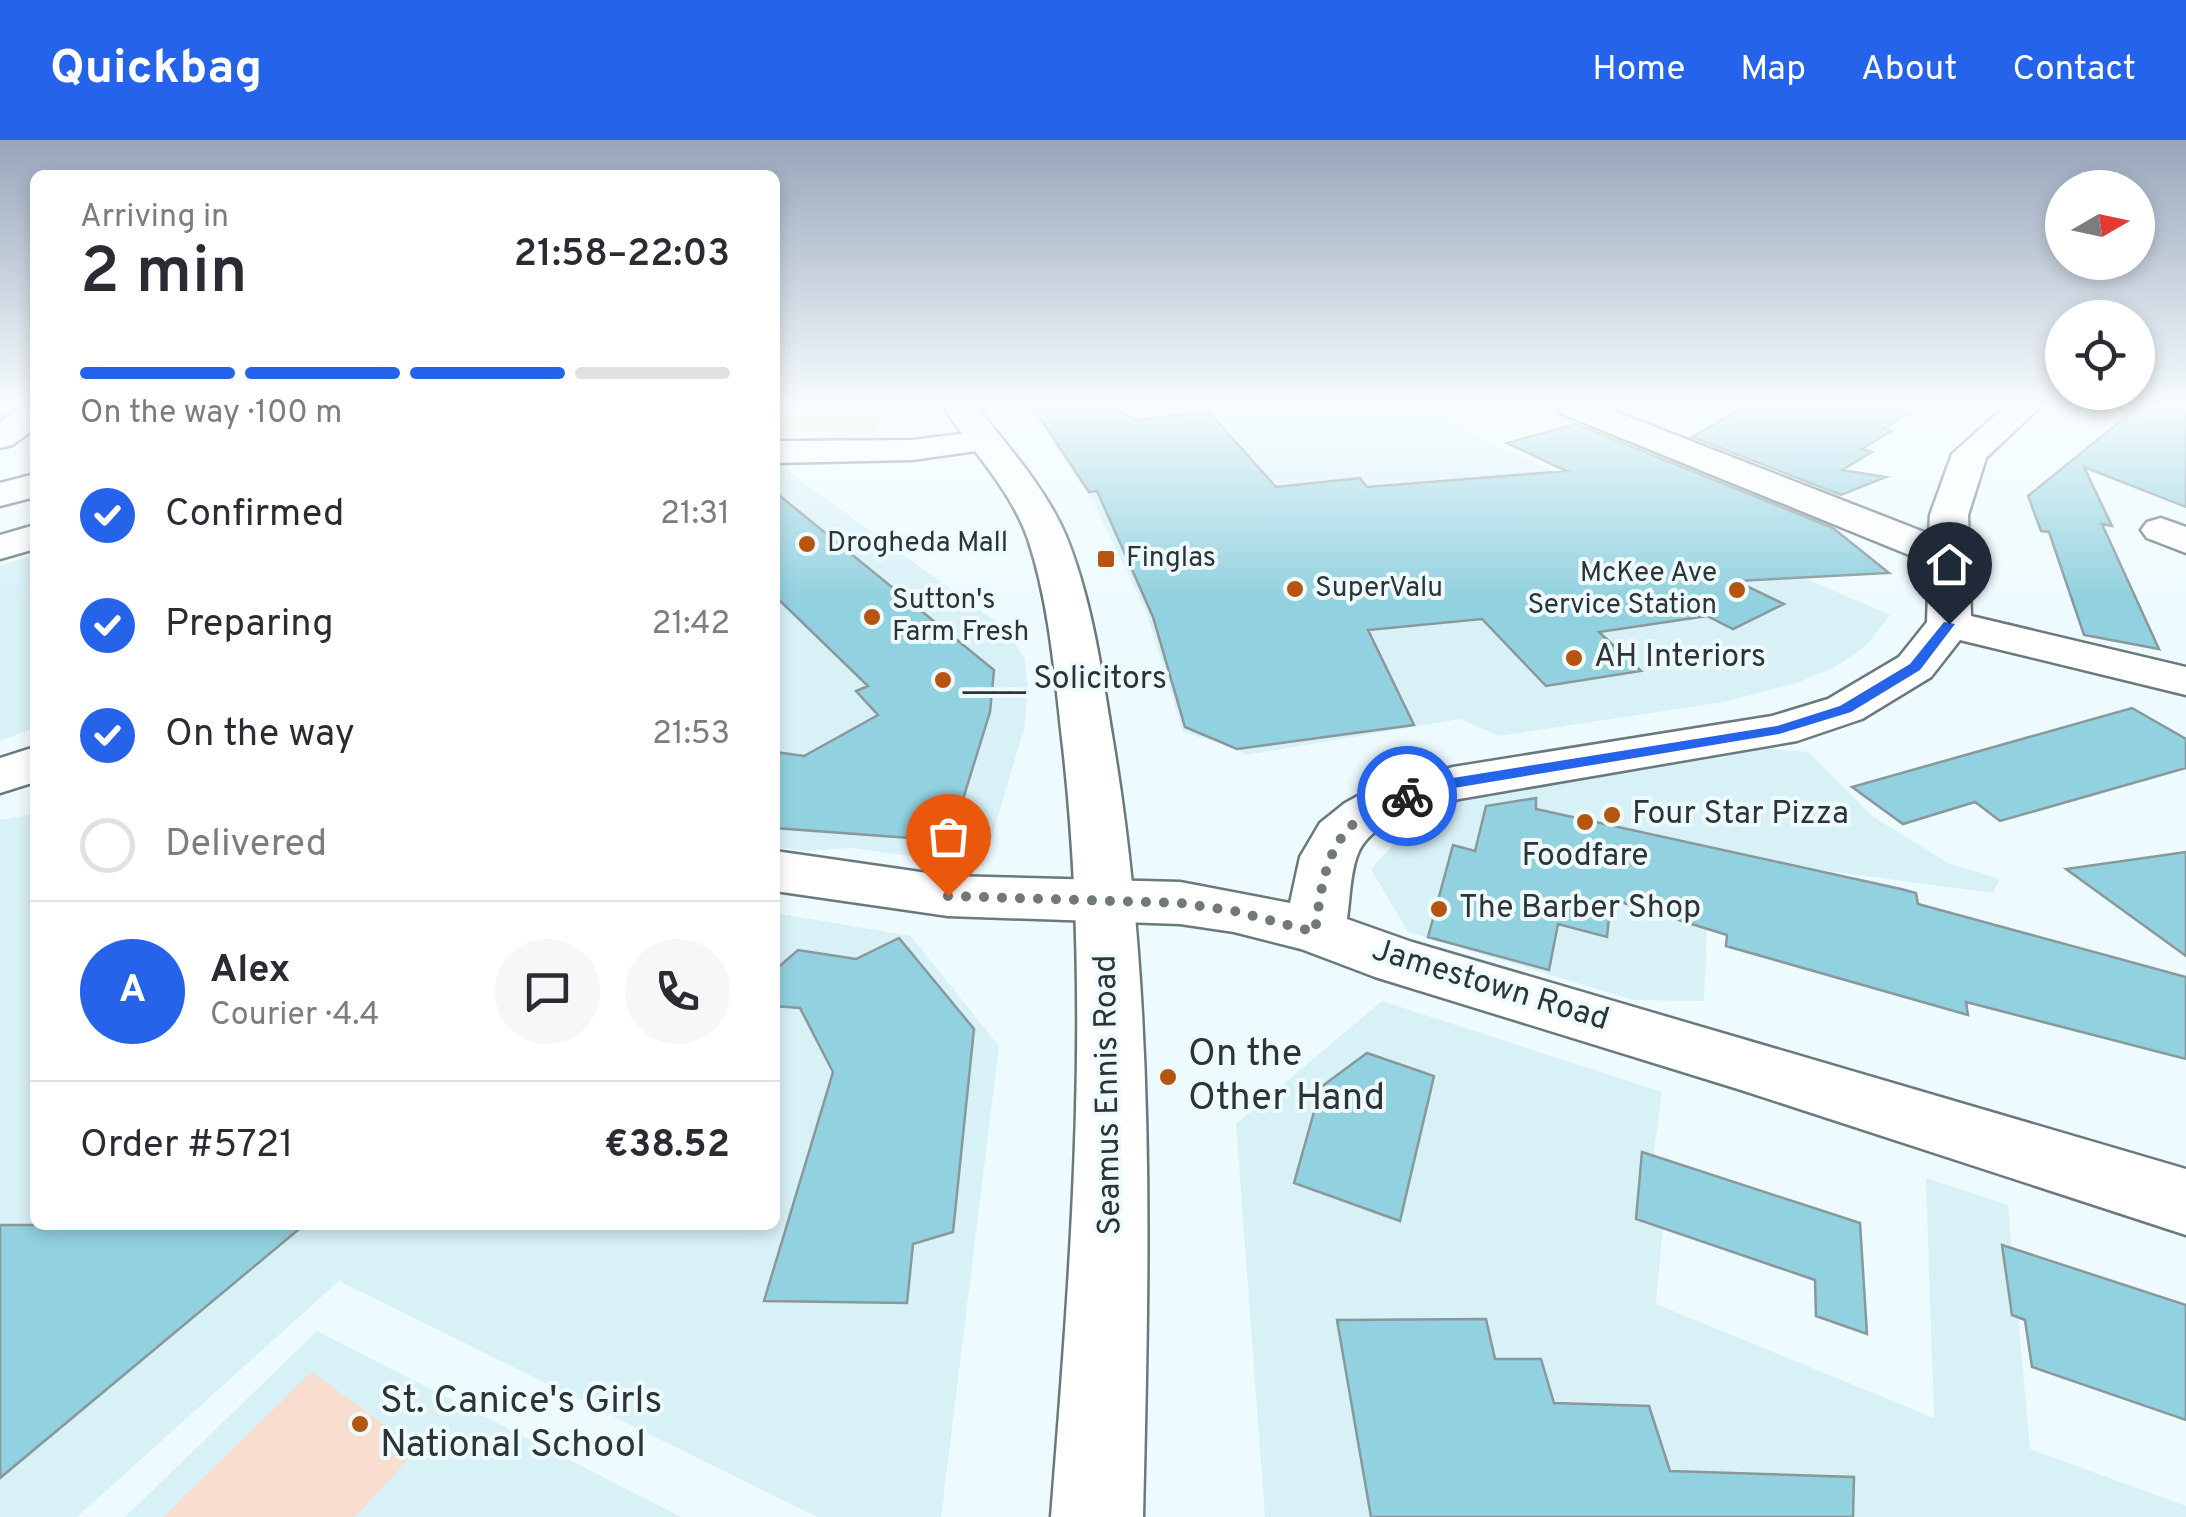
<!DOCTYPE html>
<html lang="en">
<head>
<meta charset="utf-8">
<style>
	:root { --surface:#fff; --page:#f7f7f7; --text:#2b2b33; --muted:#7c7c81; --line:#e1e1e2; --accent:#2563eb }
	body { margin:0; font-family:Overpass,sans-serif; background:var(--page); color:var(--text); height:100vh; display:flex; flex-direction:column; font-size:38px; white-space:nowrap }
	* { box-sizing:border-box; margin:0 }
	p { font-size:32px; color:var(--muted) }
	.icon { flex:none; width:55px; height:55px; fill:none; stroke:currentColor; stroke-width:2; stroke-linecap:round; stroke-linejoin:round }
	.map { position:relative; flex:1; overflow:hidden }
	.panel { position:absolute; left:30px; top:30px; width:750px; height:1060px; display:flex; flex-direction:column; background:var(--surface); border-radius:15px; box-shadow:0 5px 15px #0003 }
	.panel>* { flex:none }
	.needle { width:65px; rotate:81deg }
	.tools { position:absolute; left:2045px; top:30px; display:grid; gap:20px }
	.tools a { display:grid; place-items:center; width:110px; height:110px; border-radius:50%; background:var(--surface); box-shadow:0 5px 15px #0003; font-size:50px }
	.pin { position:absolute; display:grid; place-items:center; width:85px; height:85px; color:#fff; margin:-102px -42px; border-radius:50% 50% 50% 0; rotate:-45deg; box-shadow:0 0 10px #0007 }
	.pin .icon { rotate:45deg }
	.courier { position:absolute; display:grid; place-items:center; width:100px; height:100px; margin:-50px; border:8px solid #2563eb; border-radius:50%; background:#fff; color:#222; box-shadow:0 2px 12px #0007 }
	.summary em { font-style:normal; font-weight:600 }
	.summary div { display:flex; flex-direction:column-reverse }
	.summary { display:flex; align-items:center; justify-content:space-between; height:170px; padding:0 50px }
	h1 { font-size:65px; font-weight:600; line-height:75px }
	.bar { display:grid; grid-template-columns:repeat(4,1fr); gap:15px 10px; align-content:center; height:120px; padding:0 50px }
	.bar i { height:12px; border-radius:8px; background:var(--line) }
	.bar .current { background:var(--accent) }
	.bar p { grid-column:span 4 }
	.line { display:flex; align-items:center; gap:25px; padding:0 50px; border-top:2px solid var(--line) }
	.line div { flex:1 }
	.round { display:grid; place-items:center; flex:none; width:105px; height:105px; border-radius:52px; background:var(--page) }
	ol { padding:0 50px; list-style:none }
	li { display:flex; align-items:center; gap:30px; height:110px }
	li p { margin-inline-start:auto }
	li .icon { padding:10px; border-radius:50%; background:var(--accent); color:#fff; stroke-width:4 }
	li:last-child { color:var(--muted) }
	li i { width:55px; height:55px; border:5px solid var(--line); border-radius:50% }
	header { display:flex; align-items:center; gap:60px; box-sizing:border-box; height:140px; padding:0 50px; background:var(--accent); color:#fff }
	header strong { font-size:48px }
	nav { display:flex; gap:55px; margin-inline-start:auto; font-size:35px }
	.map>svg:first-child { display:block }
	.built { fill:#d8f1f7 }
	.green { fill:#f9ddce }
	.building { fill:#92d1df; stroke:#89989b; stroke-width:2.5 }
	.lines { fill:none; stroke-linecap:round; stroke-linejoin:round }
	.minor-casing { stroke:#6a797c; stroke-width:5 }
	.major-casing { stroke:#6a797c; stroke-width:5 }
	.minor { fill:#fff; fill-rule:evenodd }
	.major { fill:#fff; fill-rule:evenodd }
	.route { fill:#2563eb }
	.done { stroke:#717a7b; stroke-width:10; stroke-dasharray:0 18 }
	.poi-dot { fill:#b5550f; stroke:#eefbfe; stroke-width:4 }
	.labels { text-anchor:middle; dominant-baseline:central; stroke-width:8; stroke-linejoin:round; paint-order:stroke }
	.far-poi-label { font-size:28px; fill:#2e3435; stroke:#eefbfe; text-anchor:start }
	.poi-label { font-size:32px; fill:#2e3435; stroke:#eefbfe; text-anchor:start }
	.street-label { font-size:32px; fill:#2e3435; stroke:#eefbfe }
	.near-poi-label { font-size:38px; fill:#2e3435; stroke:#eefbfe; text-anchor:start }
</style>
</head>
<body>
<header>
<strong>Quickbag</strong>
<nav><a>Home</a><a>Map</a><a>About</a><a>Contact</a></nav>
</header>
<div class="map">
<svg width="2186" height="1377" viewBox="0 0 2186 1377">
	<rect width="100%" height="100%" fill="#eefbfe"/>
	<path class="built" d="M1030,266H1109L1120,272L1153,266H1422L1470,288L1463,292L1890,475L1866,506L1835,527L1797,543L1723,562L1499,596L1460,579L1246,615L1232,607L1183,592L1146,471L1096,368Z
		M775,322L1002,486L1025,518L1028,551L1024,589L983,726L851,708L806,711L775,707Z
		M35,415V588L0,601V425Z
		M1759,608L1808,612L1872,676L1950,724L2000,739L1993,753L1710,715L1704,861L1633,860L1408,792L1371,729L1417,679L1465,658Z
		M35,674V1085H775V773L911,796L999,906L941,1377H817L339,1141L77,1377H0V680Z
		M1382,861L1662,952L1645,1079L1663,1085L1656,1164L1934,1278L1926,1038L2008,1065L2030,1309L2186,1366V1377H1265L1236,984Z
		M317,1191L681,1377H125Z"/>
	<path class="green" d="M836,266L848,272L882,271L875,293L775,292V268Z
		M312,1232L417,1309L355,1377H163Z"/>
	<path class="building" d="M1032,266H1109L1137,280L1209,272L1276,347L1360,338L1367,347L1566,331L1507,303L1576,284L1833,388L1889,433L1736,441L1784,464L1733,489L1707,476L1599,492L1641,531L1546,546L1482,479L1368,490L1414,585L1237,609L1185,587L1153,477L1097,351L1089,352Z
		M1746,266H1921L1883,289L1891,291L1862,309L1872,312L1842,330L1886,337L1841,355L1692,297Z
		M2139,266H2186V367L2084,327L2112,386L2102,384L2159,509L2084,495L2049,392L2041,391L2028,356Z
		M775,352L994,530L990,572L950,701L775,688V612L804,616L878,575L856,551L868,546L775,456Z
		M2132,568L2186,599V628L2000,681L1975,662L1903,684L1852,647Z
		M1536,658V669L1901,749L1916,753L1918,764L2186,837V919L1966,862L1968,875L1726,806L1727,795L1611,759L1607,797L1558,784L1549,830L1428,797L1453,705L1475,711L1486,666Z
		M2186,712V816L2066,729Z
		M899,798L974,889L953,1092L913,1104L907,1163L764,1161L833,932L800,868L775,866V830L798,810L856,819Z
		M1367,913L1434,936L1400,1081L1294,1043L1321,947Z
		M1642,1012L1860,1083L1867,1194L1816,1176L1815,1140L1636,1079Z
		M0,1085H304L0,1338Z
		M2002,1105L2186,1165V1280L2032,1227L2025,1180L2012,1175Z
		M1486,1179L1495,1219H1541L1554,1263L1649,1266L1670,1331L1854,1337L1853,1377H1371L1337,1180Z"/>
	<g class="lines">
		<g class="minor-casing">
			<path id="minor" d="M23,266H35V289L12,305L0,308V282Z
				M1556,266H1601L1929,394L1930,375L1952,314L2006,266H2041L1986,318L1968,375L1971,476L2186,527V555L1960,500L1931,537L1862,579L1797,601L1459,659C1426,668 1370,679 1357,716C1350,735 1350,759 1347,779L1412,802L2186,1029V1095L1738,949L1375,837L1301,809L1234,792L1180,784L948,776L775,751V711L948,736L1180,742L1290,763L1300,717L1320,683L1345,663L1369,650L1453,627L1772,576L1828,559L1899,517L1927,482L1929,423L1560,273Z
				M986,291L998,294L1003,301L998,308L912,320L775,323V301L912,300Z
				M2161,378L2186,387V413L2147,398L2141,390L2147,382Z
				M35,607V642L0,653V618Z"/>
		</g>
		<g class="major-casing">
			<path id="major" d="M943,266H976C1008,307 1045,347 1066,396C1092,460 1102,533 1113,601C1156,858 1149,1118 1143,1377H1051C1071,1121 1092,864 1063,607C1055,538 1050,465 1028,399C1010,348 971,310 943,266Z
				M35,334V357L0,366V343Z
				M35,385V409L0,419V395Z"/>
		</g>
		<use href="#minor" class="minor"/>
		<use href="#major" class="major"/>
	</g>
	<linearGradient id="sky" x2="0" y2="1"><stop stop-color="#97a5ba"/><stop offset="0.58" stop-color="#f7fdff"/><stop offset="1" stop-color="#f7fdff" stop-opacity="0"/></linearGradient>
	<rect width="2186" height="459" fill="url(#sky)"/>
	<path class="route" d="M1944,482L1955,484L1920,530L1851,572L1779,594L1454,648L1407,661L1399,656L1453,638L1777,586L1840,566L1910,524Z"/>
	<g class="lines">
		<path class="done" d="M948,756L1180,763L1234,771L1315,792C1324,722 1332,678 1407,656"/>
	</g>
	<g class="poi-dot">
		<circle cx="807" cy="404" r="10"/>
		<rect x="1096" y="409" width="20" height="20" rx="5"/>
		<circle cx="1295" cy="449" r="10"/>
		<circle cx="1737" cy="450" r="10"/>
		<circle cx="872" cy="477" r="10"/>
		<circle cx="1574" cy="518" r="10"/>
		<circle cx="943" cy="540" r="10"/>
		<circle cx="1612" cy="675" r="10"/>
		<circle cx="1585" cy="682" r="10"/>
		<circle cx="1439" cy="769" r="10"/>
		<circle cx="1168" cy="937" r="10"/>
		<circle cx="360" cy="1284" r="10"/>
	</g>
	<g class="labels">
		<g class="far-poi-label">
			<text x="827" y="404">Drogheda Mall</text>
			<text x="1126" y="419">Finglas</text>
			<text x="1717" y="434" text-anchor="end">McKee Ave<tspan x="1717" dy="32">Service Station</tspan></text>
			<text x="1315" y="449">SuperValu</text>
			<text x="892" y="461">Sutton's<tspan x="892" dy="32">Farm Fresh</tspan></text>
		</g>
		<g class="poi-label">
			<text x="1594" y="518">AH Interiors</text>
			<text x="963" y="540">____ Solicitors</text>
			<text x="1632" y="675">Four Star Pizza</text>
			<text x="1585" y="717" text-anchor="middle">Foodfare</text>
			<text x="1459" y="769">The Barber Shop</text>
		</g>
		<g class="street-label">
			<text transform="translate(1490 846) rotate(17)">Jamestown Road</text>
			<text transform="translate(1109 955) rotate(-91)">Seamus Ennis Road</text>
		</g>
		<g class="near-poi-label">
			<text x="1188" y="915">On the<tspan x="1188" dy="44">Other Hand</tspan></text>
			<text x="380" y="1262">St. Canice's Girls<tspan x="380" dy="44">National School</tspan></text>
		</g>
	</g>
</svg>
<div class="tools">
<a><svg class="needle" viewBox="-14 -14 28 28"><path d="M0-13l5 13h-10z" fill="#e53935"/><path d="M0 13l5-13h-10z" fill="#7c7c81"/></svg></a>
<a><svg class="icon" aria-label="locate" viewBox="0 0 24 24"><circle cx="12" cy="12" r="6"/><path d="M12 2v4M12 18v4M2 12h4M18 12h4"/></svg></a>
</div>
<div class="pin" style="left:948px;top:756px;background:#ea580c"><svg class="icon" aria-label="bag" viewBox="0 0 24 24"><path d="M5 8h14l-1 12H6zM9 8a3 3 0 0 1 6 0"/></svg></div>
<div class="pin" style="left:1949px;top:484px;background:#1f2937"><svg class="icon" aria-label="home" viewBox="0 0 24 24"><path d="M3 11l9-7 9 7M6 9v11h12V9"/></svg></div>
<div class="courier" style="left:1407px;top:656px"><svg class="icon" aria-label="bike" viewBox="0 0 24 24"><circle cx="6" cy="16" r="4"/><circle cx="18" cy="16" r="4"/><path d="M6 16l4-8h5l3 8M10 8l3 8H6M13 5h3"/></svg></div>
<section class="panel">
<div class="summary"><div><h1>2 min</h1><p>Arriving in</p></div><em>21:58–22:03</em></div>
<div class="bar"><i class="current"></i><i class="current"></i><i class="current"></i><i></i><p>On the way · 100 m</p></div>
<ol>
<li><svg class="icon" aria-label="check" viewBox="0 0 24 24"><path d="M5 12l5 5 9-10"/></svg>Confirmed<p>21:31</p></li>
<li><svg class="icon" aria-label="check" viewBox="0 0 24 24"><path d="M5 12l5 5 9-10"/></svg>Preparing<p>21:42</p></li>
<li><svg class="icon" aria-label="check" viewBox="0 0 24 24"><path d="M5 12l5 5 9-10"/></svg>On the way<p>21:53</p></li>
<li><i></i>Delivered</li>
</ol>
<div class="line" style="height:180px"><b class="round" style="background:var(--accent);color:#fff">A</b><div><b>Alex</b><p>Courier · 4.4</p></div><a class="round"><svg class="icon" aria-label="chat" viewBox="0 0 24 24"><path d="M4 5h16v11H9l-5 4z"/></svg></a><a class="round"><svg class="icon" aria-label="phone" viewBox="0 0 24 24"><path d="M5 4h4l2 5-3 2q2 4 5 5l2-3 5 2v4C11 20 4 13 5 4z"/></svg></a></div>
<div class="line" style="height:130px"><div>Order #5721</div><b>€38.52</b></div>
</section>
</div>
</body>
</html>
